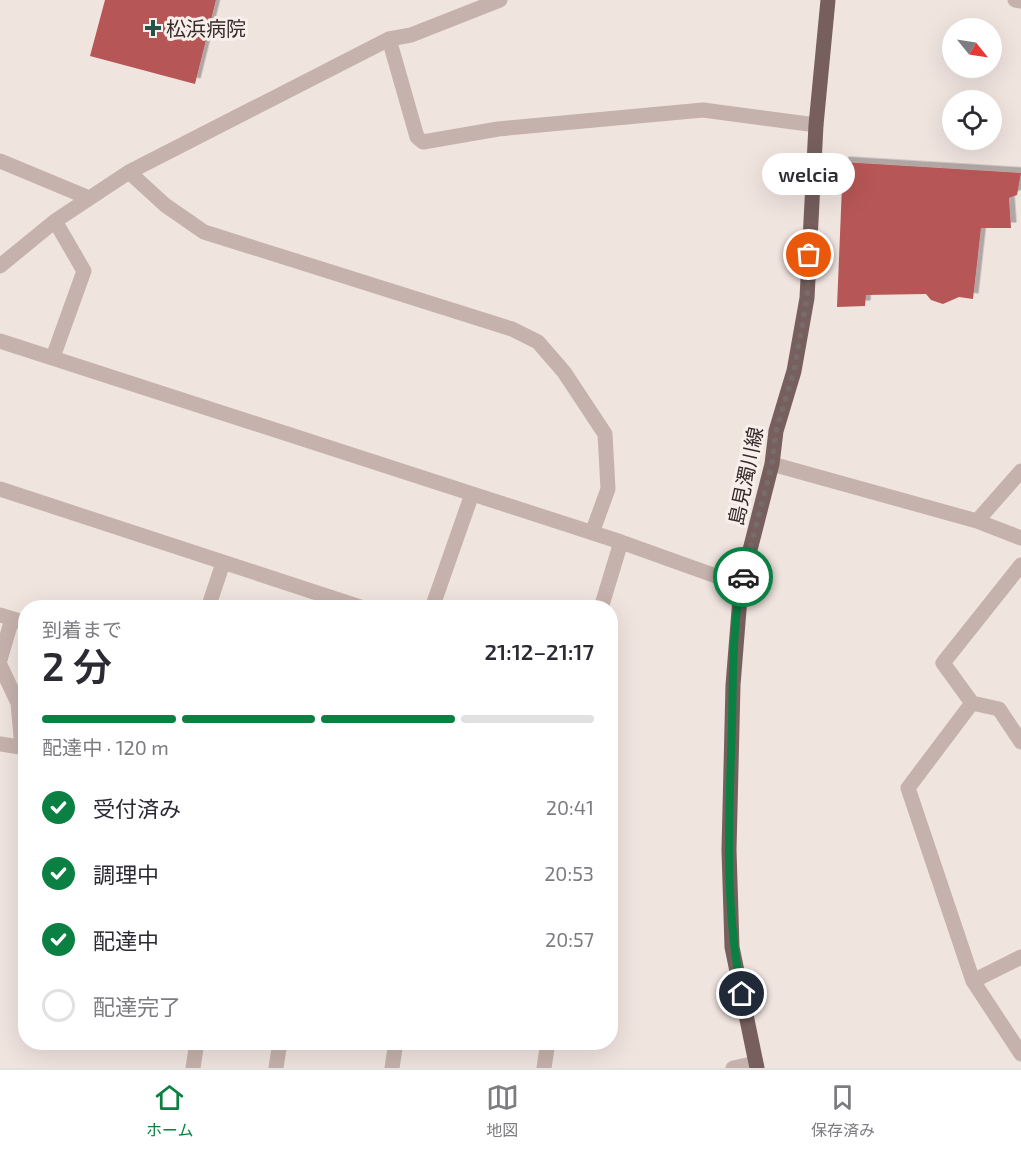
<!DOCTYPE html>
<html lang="ja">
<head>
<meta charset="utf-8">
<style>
	:root { --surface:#fff; --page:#f2f2f3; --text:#2b2b33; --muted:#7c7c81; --line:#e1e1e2; --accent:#0b8043 }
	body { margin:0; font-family:"Exo 2","Noto Sans JP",sans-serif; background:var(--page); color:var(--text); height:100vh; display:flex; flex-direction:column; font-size:22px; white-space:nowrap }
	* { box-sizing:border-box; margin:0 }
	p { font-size:20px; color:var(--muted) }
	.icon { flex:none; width:33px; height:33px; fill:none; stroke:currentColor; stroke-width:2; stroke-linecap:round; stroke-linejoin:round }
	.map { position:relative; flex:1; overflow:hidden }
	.side { position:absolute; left:18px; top:600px; width:600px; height:450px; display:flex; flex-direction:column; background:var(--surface); border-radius:24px; box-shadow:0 6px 24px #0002 }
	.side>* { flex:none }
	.needle { width:39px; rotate:120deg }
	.fabs { position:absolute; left:942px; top:18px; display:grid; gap:12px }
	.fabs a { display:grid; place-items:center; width:60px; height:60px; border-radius:50%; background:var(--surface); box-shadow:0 6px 24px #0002; font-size:30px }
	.pin { position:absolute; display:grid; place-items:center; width:51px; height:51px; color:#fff; margin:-26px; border:3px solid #fff; border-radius:50%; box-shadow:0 2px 6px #0007 }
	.courier { position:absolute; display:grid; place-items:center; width:60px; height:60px; margin:-30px; border:4px solid #0b8043; border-radius:50%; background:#fff; color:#222; box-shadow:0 2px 8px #0007 }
	.bubble { position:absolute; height:42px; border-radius:21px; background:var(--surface); box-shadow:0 6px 24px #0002; font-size:20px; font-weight:600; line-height:42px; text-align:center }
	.head em { font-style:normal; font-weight:600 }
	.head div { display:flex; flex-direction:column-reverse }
	.head { display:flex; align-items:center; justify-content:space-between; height:102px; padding:0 24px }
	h1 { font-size:39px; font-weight:600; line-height:45px }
	.bar { display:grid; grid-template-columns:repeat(4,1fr); gap:9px 6px; align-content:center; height:72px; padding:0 24px }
	.bar i { height:8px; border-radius:4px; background:var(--line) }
	.bar .current { background:var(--accent) }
	.bar p { grid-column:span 4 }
	ol { padding:0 24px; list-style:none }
	li { display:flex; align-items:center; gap:18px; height:66px }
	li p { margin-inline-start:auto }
	li .icon { padding:6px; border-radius:50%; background:var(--accent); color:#fff; stroke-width:4 }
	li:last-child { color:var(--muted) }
	li i { width:33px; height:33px; border:3px solid var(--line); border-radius:50% }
	.tabs { display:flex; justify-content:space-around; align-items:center; height:84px; border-top:2px solid var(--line); background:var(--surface); font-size:16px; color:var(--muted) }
	.tabs a { display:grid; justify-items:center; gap:3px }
	.tabs .current { color:var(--accent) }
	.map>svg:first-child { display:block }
	.building { fill:#b75657; filter:url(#shadow) }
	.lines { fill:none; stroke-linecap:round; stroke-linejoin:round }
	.minor { stroke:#c6b2ac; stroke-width:15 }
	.major { stroke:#765f5d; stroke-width:15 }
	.done { stroke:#776c69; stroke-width:6; stroke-dasharray:0 10.8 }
	.route { stroke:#0b8043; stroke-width:8 }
	.poi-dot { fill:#255249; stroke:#f8efeb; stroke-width:2 }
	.labels { text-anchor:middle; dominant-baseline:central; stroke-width:6; stroke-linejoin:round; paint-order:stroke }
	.poi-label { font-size:20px; fill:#362b2a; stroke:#f8efeb; text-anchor:start }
	.street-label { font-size:20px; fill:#362b2a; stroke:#f8efeb }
</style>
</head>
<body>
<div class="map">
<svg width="1021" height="1068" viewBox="0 0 1021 1068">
	<defs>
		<filter id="shadow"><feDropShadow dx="5.5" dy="-5.5" stdDeviation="0" flood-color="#0004"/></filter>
	</defs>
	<rect width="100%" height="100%" fill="#f0e4df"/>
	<path class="building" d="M105,0H216L195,84L90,56Z
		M843,162L1021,173L1017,195L1009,198L1011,228H981L973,299L959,297L943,304L931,300L926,294L866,295L865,306L837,307Z"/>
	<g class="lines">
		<path class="minor" d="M1015,0L1021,1
			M389,39L417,137L423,142L498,129L703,110L816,125
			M0,161L89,198
			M129,172L165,205L204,232L512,329L538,342L564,372L605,434L608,489L592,533
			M0,266L55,221L129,172L389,39L411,35L500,0
			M0,341L621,542L741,585
			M53,357L84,271L55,221
			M772,464L977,521L1021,538
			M0,489L363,608
			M977,521L1021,471
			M1021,565L943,663L972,703L908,788L973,981L1021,1054
			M208,608L223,563
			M432,608L472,494
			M601,608L621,542
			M0,615L26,623
			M0,660L12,619
			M0,665L18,703L22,748
			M972,703L999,709L1021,742
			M0,744L26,748
			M973,981L1021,957
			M193,1068L197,1042
			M276,1068L280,1042
			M392,1068L396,1042
			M544,1068L548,1042
			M733,1068L756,1063"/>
		<path class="major" d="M757,1068L732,947L729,850L733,685L741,585L772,464L776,431L794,371L807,298L816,125L828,0"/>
	</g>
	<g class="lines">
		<path class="done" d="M743,577L772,464L776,431L794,371L807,298L809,255"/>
		<path class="route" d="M742,994C724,906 729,816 732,726C733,683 732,618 743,577"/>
	</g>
	<path class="poi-dot" d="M150 19h6v6h6v6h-6v6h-6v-6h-6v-6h6z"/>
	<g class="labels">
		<g class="poi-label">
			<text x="166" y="28">松浜病院</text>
		</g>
		<g class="street-label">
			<text transform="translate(745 476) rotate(-78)">島見濁川線</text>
		</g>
	</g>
</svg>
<div class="fabs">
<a><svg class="needle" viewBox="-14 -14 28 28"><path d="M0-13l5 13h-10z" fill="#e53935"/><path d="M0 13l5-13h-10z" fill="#7c7c81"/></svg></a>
<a><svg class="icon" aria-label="locate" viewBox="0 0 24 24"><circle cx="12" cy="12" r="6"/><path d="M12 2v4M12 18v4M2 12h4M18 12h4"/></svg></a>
</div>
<div class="pin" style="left:809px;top:255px;background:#ea580c"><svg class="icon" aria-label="bag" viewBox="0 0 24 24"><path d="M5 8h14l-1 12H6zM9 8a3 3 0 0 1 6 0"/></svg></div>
<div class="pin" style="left:742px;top:994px;background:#1f2937"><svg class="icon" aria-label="home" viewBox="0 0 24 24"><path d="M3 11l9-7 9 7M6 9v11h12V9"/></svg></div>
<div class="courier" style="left:743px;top:577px"><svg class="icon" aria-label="car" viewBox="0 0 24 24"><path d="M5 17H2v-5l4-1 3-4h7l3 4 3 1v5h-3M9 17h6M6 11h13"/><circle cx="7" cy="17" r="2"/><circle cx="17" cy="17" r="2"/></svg></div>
<div class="bubble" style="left:762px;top:153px;width:93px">welcia</div>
<section class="side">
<div class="head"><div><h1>2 分</h1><p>到着まで</p></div><em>21:12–21:17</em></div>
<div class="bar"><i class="current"></i><i class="current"></i><i class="current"></i><i></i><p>配達中 · 120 m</p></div>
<ol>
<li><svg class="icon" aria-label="check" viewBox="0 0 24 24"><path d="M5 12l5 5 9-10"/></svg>受付済み<p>20:41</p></li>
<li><svg class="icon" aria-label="check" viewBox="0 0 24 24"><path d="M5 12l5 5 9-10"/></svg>調理中<p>20:53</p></li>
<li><svg class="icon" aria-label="check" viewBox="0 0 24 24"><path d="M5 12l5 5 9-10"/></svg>配達中<p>20:57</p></li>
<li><i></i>配達完了</li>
</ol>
</section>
</div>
<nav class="tabs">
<a class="current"><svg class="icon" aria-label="home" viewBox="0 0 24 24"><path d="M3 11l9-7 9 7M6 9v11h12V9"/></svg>ホーム</a>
<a><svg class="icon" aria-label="map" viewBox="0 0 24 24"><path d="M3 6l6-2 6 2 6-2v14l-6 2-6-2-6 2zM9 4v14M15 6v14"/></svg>地図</a>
<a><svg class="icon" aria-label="saved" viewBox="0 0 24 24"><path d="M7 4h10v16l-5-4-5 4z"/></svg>保存済み</a>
</nav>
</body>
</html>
